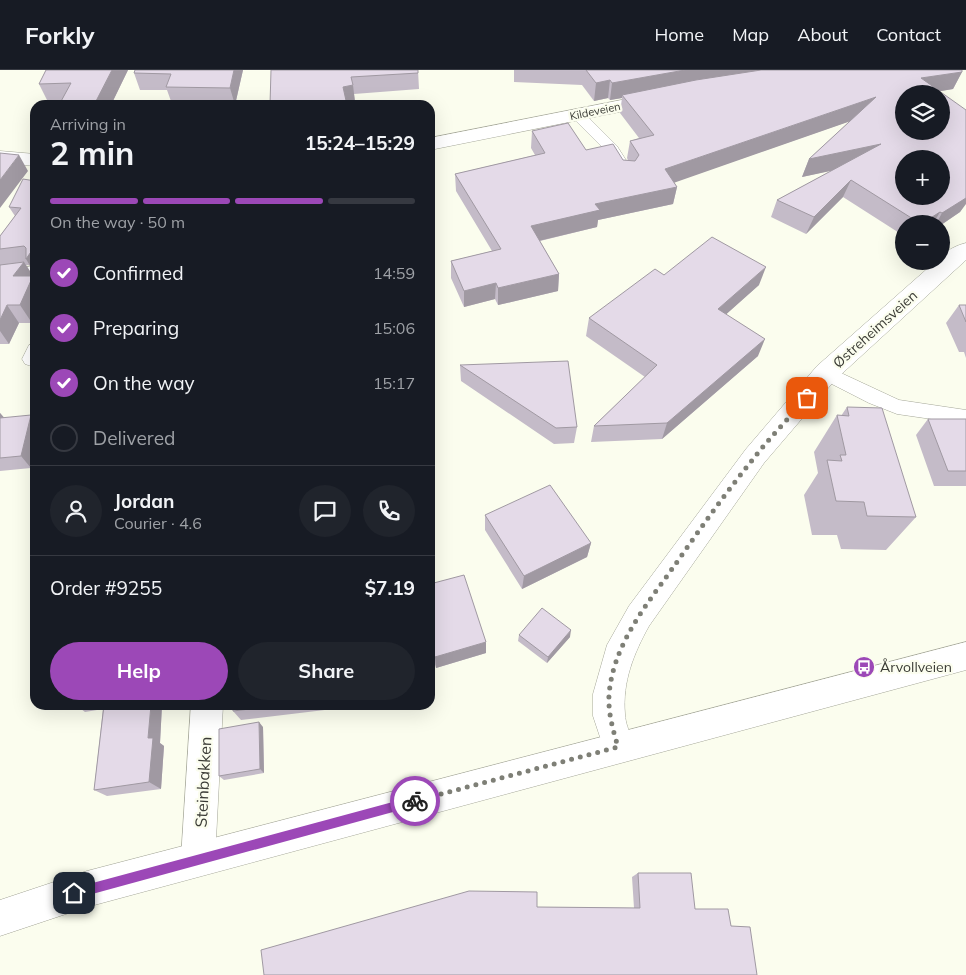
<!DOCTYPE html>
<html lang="en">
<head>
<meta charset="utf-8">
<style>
	:root { --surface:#171b24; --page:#20242c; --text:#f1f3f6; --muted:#9ea1a6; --line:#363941; --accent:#9c48b7 }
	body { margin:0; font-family:Mulish,sans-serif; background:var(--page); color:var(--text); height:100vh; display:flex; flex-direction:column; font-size:19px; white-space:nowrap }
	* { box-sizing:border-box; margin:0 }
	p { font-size:16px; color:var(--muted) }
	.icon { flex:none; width:28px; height:28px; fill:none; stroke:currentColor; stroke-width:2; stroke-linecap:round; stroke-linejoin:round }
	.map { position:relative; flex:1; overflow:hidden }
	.side { position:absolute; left:30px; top:30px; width:405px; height:610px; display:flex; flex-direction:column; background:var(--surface); border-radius:15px; box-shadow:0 5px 20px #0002 }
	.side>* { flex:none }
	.tools { position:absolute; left:895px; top:15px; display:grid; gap:10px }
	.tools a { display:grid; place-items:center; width:55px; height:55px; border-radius:50%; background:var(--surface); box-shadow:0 5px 20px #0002; font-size:25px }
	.pin { position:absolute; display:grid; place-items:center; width:42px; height:42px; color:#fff; margin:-21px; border-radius:10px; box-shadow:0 2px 8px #0006 }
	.courier { position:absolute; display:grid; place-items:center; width:50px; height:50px; margin:-25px; border:4px solid #9c48b7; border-radius:50%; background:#fff; color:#222; box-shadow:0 1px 6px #0007 }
	.head em { font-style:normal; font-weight:700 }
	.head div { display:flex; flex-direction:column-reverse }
	.head { display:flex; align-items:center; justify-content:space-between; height:85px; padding:0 20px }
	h1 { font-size:32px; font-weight:700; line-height:38px }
	.bar { display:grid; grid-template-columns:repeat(4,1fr); gap:8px 5px; align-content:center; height:60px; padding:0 20px }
	.bar i { height:6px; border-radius:4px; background:var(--line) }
	.bar .selected { background:var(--accent) }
	.bar p { grid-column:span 4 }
	.line { display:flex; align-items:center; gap:12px; padding:0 20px; border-top:1px solid var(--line) }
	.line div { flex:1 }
	.round { display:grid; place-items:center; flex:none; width:52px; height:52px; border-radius:26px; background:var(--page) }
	ol { padding:0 20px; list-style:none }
	li { display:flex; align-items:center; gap:15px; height:55px }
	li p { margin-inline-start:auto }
	li .icon { padding:5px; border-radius:50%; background:var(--accent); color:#fff; stroke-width:4 }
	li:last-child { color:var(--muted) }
	li i { width:28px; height:28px; border:2px solid var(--line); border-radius:50% }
	.primary-button { display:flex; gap:10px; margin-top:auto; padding:10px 20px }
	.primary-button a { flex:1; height:58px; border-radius:30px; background:var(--accent); color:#fff; font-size:20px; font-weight:700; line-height:58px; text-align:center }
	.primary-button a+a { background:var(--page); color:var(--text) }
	header { display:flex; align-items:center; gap:30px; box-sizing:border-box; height:70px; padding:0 25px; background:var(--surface); border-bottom:1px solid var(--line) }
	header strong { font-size:24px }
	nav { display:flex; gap:28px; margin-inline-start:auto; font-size:18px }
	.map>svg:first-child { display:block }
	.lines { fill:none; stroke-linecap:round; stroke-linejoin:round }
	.lane-casing { stroke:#a4a698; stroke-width:1 }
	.street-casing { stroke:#a4a698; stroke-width:1 }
	.secondary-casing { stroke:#a4a698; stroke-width:1 }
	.lane { fill:#fff; fill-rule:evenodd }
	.street { fill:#fff; fill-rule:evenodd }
	.secondary { fill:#fff; fill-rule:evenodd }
	.wall { fill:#c4bbc8 }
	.shaded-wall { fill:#a099a2 }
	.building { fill:#e4dae8; stroke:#a099a2; fill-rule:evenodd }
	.route { fill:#9c48b7 }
	.done { stroke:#7e7f76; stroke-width:5; stroke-dasharray:0 9 }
	.labels { text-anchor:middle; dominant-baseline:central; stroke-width:4.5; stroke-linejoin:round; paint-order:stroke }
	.far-street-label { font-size:11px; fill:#3a3b35; stroke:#fbfdee }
	.street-label { font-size:14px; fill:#3a3b35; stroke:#fbfdee }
	.poi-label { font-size:14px; fill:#3a3b35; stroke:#fbfdee; text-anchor:start }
	.near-street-label { font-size:16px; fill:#3a3b35; stroke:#fbfdee }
</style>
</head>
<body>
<header>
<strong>Forkly</strong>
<nav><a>Home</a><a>Map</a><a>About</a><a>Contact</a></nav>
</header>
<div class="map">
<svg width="966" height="905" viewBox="0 0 966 905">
	<rect width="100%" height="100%" fill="#fbfdee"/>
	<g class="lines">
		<g class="lane-casing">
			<path id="lane" d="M578,41L583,42L617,76L631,98L629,101H619L607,82L573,48L571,45L573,42Z
				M35,196V208L0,212V200Z
				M35,274V294L31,296L25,294L22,289L29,275Z
				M826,296L899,330L966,340V354L897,344L869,333L820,308L817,303L820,298Z"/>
		</g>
		<g class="street-casing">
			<path id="street" d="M657,23L664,25L666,29L664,33L430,80V68Z
				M0,81L35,84V96L0,93Z
				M966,173V190L835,310L764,393L649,556C634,583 622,612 625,644C626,664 638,667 629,688L618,693L607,688L593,646V624L607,575L629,536L746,379L817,296L936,191H941V186C948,180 957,175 966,173Z
				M191,635H223L215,789L210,801L198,806L186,801L181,789Z"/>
		</g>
		<g class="secondary-casing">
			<path id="secondary" d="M966,572V600L87,837L0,866V830L87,801Z"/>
		</g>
		<use href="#lane" class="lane"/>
		<use href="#street" class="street"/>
		<use href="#secondary" class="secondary"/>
	</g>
	<path class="wall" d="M46,0H128L111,35L61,32H48L39,14Z
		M135,0H243L235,35L172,34L167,20H140L134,3Z
		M271,0H418L419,19L354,24L355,32L347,33Z
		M514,0H962V2L953,19L940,21L965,134L960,142L941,155V154H904V166L843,127L806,164L771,147L777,130L833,100L802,107L809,89L850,51L674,112L677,117L673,134L598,150L597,157L540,171L559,204L558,221L498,235L495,229L464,237L451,208V191L492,181L456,121L455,104L535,85L531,78L532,61L586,80L623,90H628L627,88L630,71L639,68L620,43L622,28L610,30L608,28L594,31L582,15L514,12Z
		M35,111V204L29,195H26L35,209V246L32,253H19L9,274H0V166L15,146L9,137Z
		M664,205L759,215L726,244L758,286L662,369L591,372L594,356L645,307L586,266L589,248Z
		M959,235H966V288L964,282H959L946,253Z
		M460,295L577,357L574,373L554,374L461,311Z
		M847,337L916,447L886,480L841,479L837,465H812L804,425L818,403L814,382L837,345L841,346Z
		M0,343L4,348L35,351V383L31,398L0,401Z
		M928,349H966V416H934L916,365Z
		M485,445L591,473L587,487L522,519L485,460Z
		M430,514L486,583L436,598L430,577Z
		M519,565L570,567L547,593L518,571Z
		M76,635H162L160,673L164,676L161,719L107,726L94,720L103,639L85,642Z
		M233,635H333V639L241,650L233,641Z
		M263,657L264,703L224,710L219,706Z
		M638,803L695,839L731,856L537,837L634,838L632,807Z"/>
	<path class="shaded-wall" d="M112,0H128L111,35H94Z
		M234,0H243L235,35L230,18Z
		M685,0H776L622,25V28L610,30L612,13Z
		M962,2L953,19L924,24L921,8Z
		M610,10L608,28L594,31L596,13Z
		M353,15L355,32L346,33L343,17Z
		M876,27L868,45L662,117L665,99Z
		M881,74L873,92L802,107L809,89Z
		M19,85L28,101L0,138V110Z
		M851,110L843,127L806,164L814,147Z
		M677,117L673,134L598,150L597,157L530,173L531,156L595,134Z
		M966,124V134L960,142L941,155V154H936L942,143Z
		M940,142L933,154H921Z
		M35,176V204L26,189Z
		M24,192L35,209V246L32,253L20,235L13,206Z
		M766,197L759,215L712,257L718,239Z
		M559,204L558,221L498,235V218Z
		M496,213L495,229L464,237V221Z
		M7,235L19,253L9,274L0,261V250Z
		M765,269L758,286L662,369L667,353Z
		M0,343L9,353H0Z
		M31,345L35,351V383L31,398L21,386Z
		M591,473L587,487L522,519L524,506Z
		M571,560L570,567L547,593L548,587Z
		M486,572V583L436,598L435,587Z
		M151,635H162L160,673L164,676L161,719L149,712L148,668Z
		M259,652L263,657L264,703L260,699Z"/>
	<path class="building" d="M46,0H112L94,35H59L71,13L39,14Z
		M135,0H234L230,18L166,17L171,4L134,3Z
		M271,0H418V3L351,7L353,15L343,17L347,35H270Z
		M586,0H685L612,13L610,10L596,13Z
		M761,0H962V2L921,8L966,40V128L942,143L940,142L921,154L851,110L814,147L777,130L881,74L809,89L876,27L665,99L677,117L595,134L600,140L531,156L559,204L498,218L496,213L464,221L451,191L501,179L455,104L545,83L532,61L568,53L586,80L613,74L623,90L635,91L639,85L630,71L654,65L622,25L696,10ZM904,24H941V61H904ZM904,89H941V126H904Z
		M0,83L19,85L0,110Z
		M23,109L35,111V176L26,189V178L24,176L0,179V166L21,138L9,137Z
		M712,167L766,197L718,239L765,269L667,353L594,356L657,295L589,248L655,199L664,205Z
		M24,192L13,206H33L20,235H7L0,250V195Z
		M959,235H966V252Z
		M568,291L577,357L556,358L460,295Z
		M847,337L882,338L916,447L867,446L864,432L836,431L827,390L842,391L840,385H846L837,345L849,346Z
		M31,345L21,386L0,388V348Z
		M928,349H966V401H948Z
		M550,415L591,473L524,506L485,445Z
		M464,505L486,572L435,587L430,572V514Z
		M542,538L571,560L548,587L519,565Z
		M104,635H151L148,668H153L149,712L94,720Z
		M233,635H284L233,641Z
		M259,652L260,699L219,706V659Z
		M638,803H691L695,839H728L731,856L750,857L757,905H264L261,880L469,821L537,822V837L640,838Z"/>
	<path class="route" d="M415,726L420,731L415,736L74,829L71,827L69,823L71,820L74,818Z"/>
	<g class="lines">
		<path class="done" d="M415,731L618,677C613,660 608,643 609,625C613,573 649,532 677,492C702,456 727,421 754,388C770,367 789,348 807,328"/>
	</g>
	<defs>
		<g id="bus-disc" transform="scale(1.125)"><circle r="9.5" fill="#9c48b7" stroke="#fbfdee"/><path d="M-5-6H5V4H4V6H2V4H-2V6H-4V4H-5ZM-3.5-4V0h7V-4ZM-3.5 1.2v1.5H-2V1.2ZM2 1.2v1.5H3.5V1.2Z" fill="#fff"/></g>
	</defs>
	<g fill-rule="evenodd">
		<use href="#bus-disc" x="864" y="597"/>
	</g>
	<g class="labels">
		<g class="far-street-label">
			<text transform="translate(595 41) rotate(-12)">Kildeveien</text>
		</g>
		<g class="street-label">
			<text transform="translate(875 259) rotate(-42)">Østreheimsveien</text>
		</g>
		<g class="poi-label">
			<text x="880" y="597">Årvollveien</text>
		</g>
		<g class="near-street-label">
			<text transform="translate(203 712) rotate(-87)">Steinbakken</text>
		</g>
	</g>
</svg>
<div class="tools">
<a><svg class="icon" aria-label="layers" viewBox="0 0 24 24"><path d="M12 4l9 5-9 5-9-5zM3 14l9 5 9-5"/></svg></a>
<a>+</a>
<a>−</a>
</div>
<div class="pin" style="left:807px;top:328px;background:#ea580c"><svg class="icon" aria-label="bag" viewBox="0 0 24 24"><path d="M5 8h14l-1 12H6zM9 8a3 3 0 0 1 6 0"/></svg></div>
<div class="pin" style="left:74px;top:823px;background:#1f2937"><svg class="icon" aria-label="home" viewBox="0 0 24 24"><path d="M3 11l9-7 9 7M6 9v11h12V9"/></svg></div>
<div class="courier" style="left:415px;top:731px"><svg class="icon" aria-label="bike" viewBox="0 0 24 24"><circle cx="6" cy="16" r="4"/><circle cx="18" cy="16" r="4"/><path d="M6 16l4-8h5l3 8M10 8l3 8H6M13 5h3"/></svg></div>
<section class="side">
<div class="head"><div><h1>2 min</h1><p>Arriving in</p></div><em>15:24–15:29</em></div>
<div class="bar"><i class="selected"></i><i class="selected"></i><i class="selected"></i><i></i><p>On the way · 50 m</p></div>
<ol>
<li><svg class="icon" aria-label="check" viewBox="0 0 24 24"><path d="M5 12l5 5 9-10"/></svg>Confirmed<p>14:59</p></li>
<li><svg class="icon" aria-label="check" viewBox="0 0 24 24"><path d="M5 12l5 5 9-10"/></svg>Preparing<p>15:06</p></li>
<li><svg class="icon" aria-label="check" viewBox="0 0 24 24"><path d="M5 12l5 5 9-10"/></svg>On the way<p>15:17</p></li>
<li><i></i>Delivered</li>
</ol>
<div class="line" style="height:90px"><a class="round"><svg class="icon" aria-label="person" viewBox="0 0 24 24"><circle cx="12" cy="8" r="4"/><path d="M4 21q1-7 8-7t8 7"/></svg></a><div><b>Jordan</b><p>Courier · 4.6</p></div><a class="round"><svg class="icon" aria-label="chat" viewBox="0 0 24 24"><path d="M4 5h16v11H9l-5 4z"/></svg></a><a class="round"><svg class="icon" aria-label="phone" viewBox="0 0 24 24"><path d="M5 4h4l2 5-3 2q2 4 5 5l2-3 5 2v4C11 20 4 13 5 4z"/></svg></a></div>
<div class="line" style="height:65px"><div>Order #9255</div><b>$7.19</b></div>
<div class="primary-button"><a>Help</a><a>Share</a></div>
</section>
</div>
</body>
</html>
